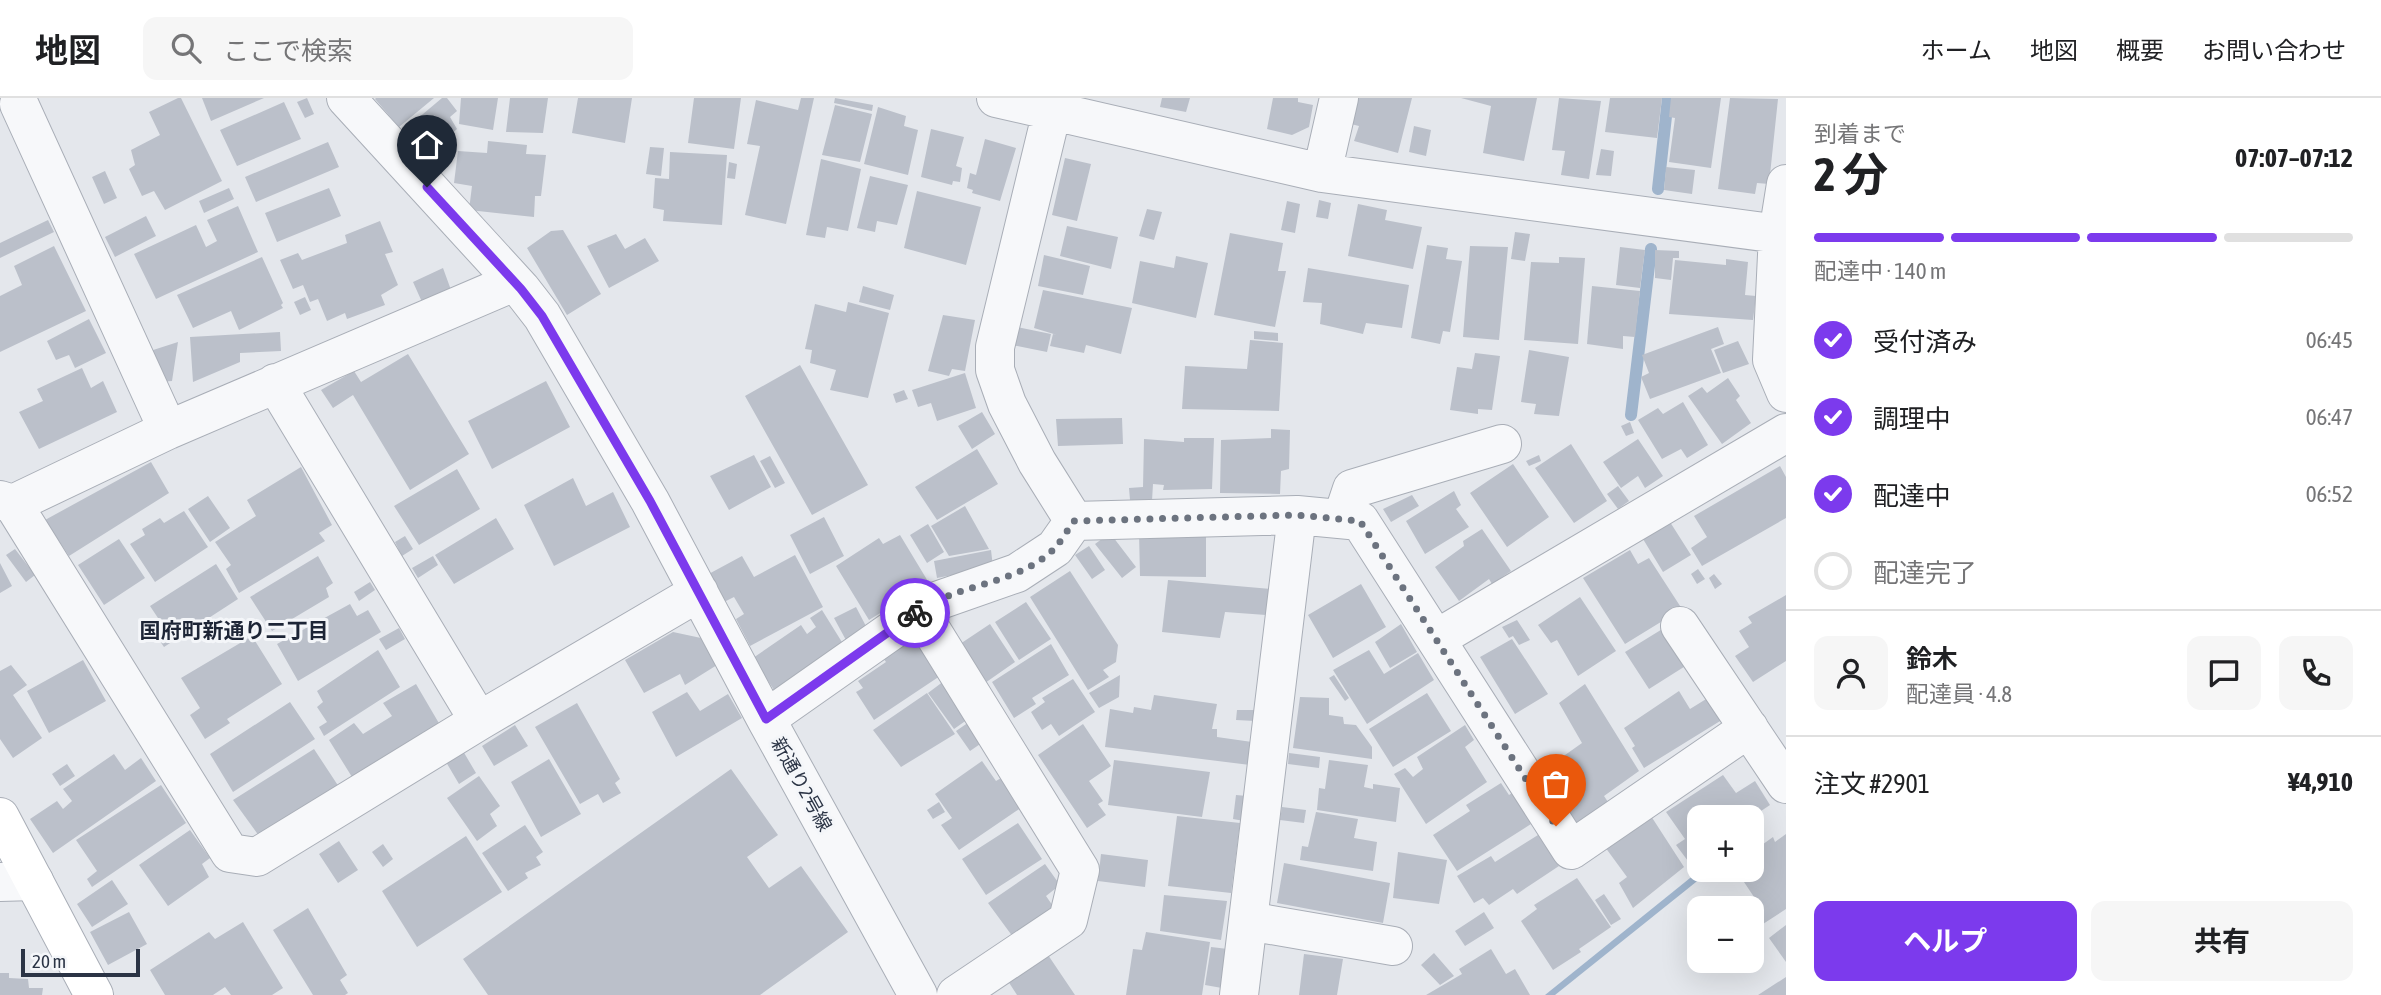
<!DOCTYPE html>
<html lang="ja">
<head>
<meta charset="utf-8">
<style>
	:root { --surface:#fff; --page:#f6f6f6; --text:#202124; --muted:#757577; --line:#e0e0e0; --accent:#7c3aed }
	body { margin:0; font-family:"Asap Condensed","Noto Sans JP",sans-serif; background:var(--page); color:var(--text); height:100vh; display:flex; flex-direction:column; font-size:26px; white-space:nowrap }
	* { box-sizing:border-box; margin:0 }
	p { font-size:23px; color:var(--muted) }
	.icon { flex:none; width:38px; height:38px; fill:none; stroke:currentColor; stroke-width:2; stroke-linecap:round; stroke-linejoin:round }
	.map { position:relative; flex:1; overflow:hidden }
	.details { display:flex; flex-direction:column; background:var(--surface); width:595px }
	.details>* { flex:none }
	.tools { position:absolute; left:1687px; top:707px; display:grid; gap:14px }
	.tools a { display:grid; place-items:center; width:77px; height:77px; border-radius:14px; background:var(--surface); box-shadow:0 7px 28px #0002; font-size:35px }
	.scale { position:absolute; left:21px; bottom:18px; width:119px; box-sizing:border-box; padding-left:7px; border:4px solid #2b3445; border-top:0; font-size:19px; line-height:24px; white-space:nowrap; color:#2b3445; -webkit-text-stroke:5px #f4f6f9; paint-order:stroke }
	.pin { position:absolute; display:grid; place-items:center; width:60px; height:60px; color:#fff; margin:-72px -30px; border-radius:50% 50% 50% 0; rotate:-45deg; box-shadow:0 0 7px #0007 }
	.pin .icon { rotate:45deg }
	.courier { position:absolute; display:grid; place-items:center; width:70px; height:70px; margin:-35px; border:5px solid #7c3aed; border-radius:50%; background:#fff; color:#222; box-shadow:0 2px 9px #0007 }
	.summary em { font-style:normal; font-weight:700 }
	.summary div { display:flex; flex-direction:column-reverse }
	.summary { display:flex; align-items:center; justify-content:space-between; height:119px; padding:0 28px }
	h1 { font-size:46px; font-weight:700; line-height:52px }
	.bar { display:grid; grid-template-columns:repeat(4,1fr); gap:10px 7px; align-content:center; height:84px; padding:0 28px }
	.bar i { height:9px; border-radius:5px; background:var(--line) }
	.bar .active { background:var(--accent) }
	.bar p { grid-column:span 4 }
	.line { display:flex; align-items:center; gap:18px; padding:0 28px; border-top:2px solid var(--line) }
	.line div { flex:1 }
	.round { display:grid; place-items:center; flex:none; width:74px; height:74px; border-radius:14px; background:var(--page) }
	ol { padding:0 28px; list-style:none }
	li { display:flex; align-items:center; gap:21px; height:77px }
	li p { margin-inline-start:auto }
	li .icon { padding:7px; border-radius:50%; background:var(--accent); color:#fff; stroke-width:4 }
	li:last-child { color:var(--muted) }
	li i { width:38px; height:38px; border:4px solid var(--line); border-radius:50% }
	.cta { display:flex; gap:14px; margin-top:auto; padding:14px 28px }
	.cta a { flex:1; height:80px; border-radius:14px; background:var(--accent); color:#fff; font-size:28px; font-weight:700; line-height:80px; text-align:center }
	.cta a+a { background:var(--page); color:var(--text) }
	header { display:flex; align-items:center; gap:42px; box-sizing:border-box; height:98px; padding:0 35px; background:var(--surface); border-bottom:2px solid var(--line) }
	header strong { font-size:33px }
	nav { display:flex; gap:38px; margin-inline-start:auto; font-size:24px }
	.search { width:490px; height:63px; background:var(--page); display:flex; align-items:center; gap:18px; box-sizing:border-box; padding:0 24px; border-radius:14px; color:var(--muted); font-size:26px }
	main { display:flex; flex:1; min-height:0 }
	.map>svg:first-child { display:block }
	.water { fill:#9fb4cc }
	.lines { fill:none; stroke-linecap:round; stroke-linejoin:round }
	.stream { stroke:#9fb4cc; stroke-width:12 }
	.building { fill:#bbc0ca }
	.street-casing { stroke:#a9aeb7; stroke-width:40 }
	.secondary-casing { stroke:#a9aeb7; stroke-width:40 }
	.street { stroke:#f7f8fa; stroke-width:38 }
	.secondary { stroke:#fff; stroke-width:38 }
	.done { stroke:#6c737f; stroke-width:7; stroke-dasharray:0 12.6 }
	.route { stroke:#7c3aed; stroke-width:9 }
	.labels { text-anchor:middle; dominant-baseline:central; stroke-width:6; stroke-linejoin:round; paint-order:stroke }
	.street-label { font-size:19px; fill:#2b3445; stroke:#f4f6f9 }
	.neighbourhood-label { font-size:21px; font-weight:bold; fill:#1d2536; stroke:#f4f6f9 }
</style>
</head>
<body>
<header>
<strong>地図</strong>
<div class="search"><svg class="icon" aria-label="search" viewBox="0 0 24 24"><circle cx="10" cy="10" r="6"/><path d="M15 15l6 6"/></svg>ここで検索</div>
<nav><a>ホーム</a><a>地図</a><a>概要</a><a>お問い合わせ</a></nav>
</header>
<main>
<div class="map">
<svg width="1786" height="897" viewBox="0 0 1786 897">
	<rect width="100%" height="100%" fill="#e4e7ec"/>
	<path class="water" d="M1700,772H1711L1555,897H1545Z"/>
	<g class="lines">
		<path class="stream" d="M1658,91L1668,0
			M1631,317L1651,151"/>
	</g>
	<path class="building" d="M178,0H181L222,83L165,112L154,93L142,98L129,71L135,67L131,52L160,37L149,14Z
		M202,0H264L211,23Z
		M307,0L314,16L305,20L297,4Z
		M376,0H434L399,29L375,1Z
		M442,0H447L457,13L450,19L457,31L427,57L404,32Z
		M461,0H498L493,32L459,26Z
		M510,0H548L543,35L506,34Z
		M578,0H632L625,45L572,35Z
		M694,0H741L734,51L688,45Z
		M801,0H814L786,126L745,117L760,48L747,46L756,2L798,12Z
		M835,0L873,7L872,13L834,5Z
		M1162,0H1190L1186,14L1160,9Z
		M1273,0H1298V4L1313,7L1309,29L1292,37L1267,31Z
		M1354,0H1412L1398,55L1354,43L1359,28L1347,25Z
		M1461,0H1537L1524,63L1483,55L1491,8Z
		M1559,0L1601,3L1589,81L1561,77L1565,53L1552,52Z
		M1610,0H1662L1657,40L1605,34Z
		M1671,0H1721L1711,70L1669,64L1675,20L1669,19Z
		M1730,0L1778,1L1769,86L1757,85L1755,96L1718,91Z
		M284,4L301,41L237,68L220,32Z
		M835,7L872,16L860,64L822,57Z
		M878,9L906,18L904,28L918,32L908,77L864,66Z
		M1414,28L1431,32L1426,58L1409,54Z
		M931,31L964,39L956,68L962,70L960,84L953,83L952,87L921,79Z
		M985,41L1016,50L1000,103L972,95L973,92L967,90L970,75L976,77Z
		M488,43L527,47L526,56L546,57L541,98H535L534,119L469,112L472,88L454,85L458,53L487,55Z
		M328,44L339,69L256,104L245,79Z
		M650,49L664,50L661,78L646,76Z
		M1601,51L1614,53L1611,78L1596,77Z
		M670,54L727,57L722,127L663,123L664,112L653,110L655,80L669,81Z
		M1065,60L1091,66L1077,123L1052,117Z
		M821,61L861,71L848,133L827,129L825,140L806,137Z
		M729,64L737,66L735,81L727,80Z
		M1666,69L1695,72L1692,96L1664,92Z
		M105,73L117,100L104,106L92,79Z
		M870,78L908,87L897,127L877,123L875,134L857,130Z
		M229,90L234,101L204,115L199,103Z
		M329,90L341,118L277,144L265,115Z
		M917,93L981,109L966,167L904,150Z
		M1319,102L1331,105L1328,121L1316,119Z
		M1287,103L1300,106L1295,135L1281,132Z
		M1358,106L1387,112L1385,122L1422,129L1413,171L1348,158Z
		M238,108L258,154L156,201L134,156L196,127L206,149L217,143L207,122Z
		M1147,111L1162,114L1154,142L1139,138Z
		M146,118L156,138L115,159L105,139Z
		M48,122L54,134L0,160V145Z
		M380,123L393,154L385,156L398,187L381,197L385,207L347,221L345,215L327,223L318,201L310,204L303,187L293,191L280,162L298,155L302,162L347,145L345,137Z
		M1067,128L1118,139L1111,171L1060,158Z
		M563,132L601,196L567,217L527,150L551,133Z
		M1515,134L1530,136L1525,163L1511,161Z
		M1230,135L1283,145L1278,173H1286L1275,229L1214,217Z
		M616,136L625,151L645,140L659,163L609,190L587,148Z
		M1427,147L1448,150L1446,161L1462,163L1450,234L1443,233L1440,246L1411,240Z
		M54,148L86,213L0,254V198L22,187L14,168Z
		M1470,148L1508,149L1499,242L1463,239Z
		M1620,149L1645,152L1640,190L1616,187Z
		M1655,152L1679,153V160H1673L1671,182L1655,180Z
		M1044,157L1090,168L1083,197L1038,188Z
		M1176,158L1208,165L1196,220L1132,205L1140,163L1174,170Z
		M262,159L283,205L281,207L283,210L239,232L231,213L193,230L177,197Z
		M1559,159L1585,160L1578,246L1524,242L1531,164L1559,165Z
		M1726,161L1748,164L1745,197L1756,198L1753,222L1669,216L1675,162L1726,167Z
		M443,170L451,192L422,204L413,184Z
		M1308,170L1409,187L1402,230L1366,225L1363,236L1320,226L1322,205L1303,204Z
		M863,188L894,197L890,212L859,204Z
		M1592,188L1640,193L1635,239L1623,238V251L1587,246Z
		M1043,192L1132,210L1121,256L1086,247L1084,255L1050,248L1053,236L1057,237L1034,230Z
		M305,199L311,212L300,217L294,204Z
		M848,204L889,215L868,300L830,292L836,272L810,265L812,252L805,251L815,206L846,214Z
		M943,217L975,222L965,273L952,271L949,278L928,273Z
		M89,221L106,255L75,270L69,257L56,262L47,243Z
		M1017,229L1051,236L1047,254L1012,247Z
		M1718,229L1724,246L1711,251L1721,275L1650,301L1641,279L1649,275L1642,257Z
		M1254,233L1278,235V243L1254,241Z
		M280,234L281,253L240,255V264L193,284L190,239Z
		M1250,242L1283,245L1279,313L1182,311L1185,268L1247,271Z
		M1738,243L1749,266L1723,275L1714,252Z
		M178,244L172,283L160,284L147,254Z
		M1529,252L1569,259L1559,318L1534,316L1536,306L1521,304Z
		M1475,255L1500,258L1492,312L1478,311V316L1450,312L1457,269L1472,271Z
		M408,256L469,356L410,392L353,297L333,310L321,292L354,273L361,284Z
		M800,267L868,387L812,417L745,298Z
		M82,270L91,290L103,283L117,314L39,351L19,314L43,303L37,291Z
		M965,275L976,310L937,323L931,305L918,309L912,292Z
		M1728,280L1740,298L1736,302L1751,325L1722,346L1688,298L1702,289L1707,295Z
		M546,283L570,329L492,371L468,323Z
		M904,292L908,301L896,305L893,296Z
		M1683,304L1708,347L1687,360L1681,351L1662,361L1638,322L1658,310L1663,316Z
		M982,314L995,336L972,351L958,328Z
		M1122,320L1123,346L1058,348L1056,321Z
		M1630,324L1634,335L1626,338L1621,328Z
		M1271,331L1290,332L1289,371L1281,373L1280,396L1220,395L1221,342L1271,340Z
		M1184,340H1214L1212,391L1163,392L1164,387L1153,386L1152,403L1130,402L1129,390L1143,389L1144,341L1184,344Z
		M1638,341L1663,378L1645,390L1638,378L1621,390L1603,364Z
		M1571,346L1607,403L1574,425L1535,370Z
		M977,351L998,386L937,422L915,389Z
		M754,357L771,389L729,412L710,378Z
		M1539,357L1541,363L1529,368L1526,363Z
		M770,358L785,385L775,390L760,363Z
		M151,364L169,395L69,458L45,422Z
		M1513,366L1549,419L1507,449L1470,395Z
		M1780,368L1786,379V420L1702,468L1691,450L1707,439L1694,418Z
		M301,369L332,427L319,435L325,443L239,495L226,471L231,467L215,444L256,418L247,402Z
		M457,371L480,411L419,447L394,408Z
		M573,380L586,408L613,394L630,429L554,468L524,407Z
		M1618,388L1629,403L1618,411L1607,396Z
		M1454,393L1461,407L1456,411L1469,429L1425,456L1406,423Z
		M1412,397L1419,408L1391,424L1383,411Z
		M208,398L230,430L210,444L188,411Z
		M965,408L989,451L949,458L931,428Z
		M184,413L208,449L155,484L130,446L145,437L142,431L160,420L164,425Z
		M824,419L844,458L810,476L790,437Z
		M496,420L514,451L454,486L435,457Z
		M1670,424L1691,457L1663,474L1643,441Z
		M928,426L944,454L927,465L910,437Z
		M1482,431L1511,473L1492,486L1489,481L1459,503L1435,469L1464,448L1463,443Z
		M1139,434L1206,435V479L1140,478Z
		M1110,435L1136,469L1122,480L1095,446Z
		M900,437L929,485L869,522L836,468L879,440L883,446Z
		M405,438L413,451L402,458L395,444Z
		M119,441L145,480L104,507L78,467Z
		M1089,448L1105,472L1092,481L1075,457Z
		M15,451L35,477L26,484L6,457Z
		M991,452L993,469L937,480L934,463Z
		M1630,452L1638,466L1649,460L1682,511L1625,546L1583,480Z
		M795,457L823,509L750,548L736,521L744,516L734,499L720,506L705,478L742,458L754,479Z
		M318,458L333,485L326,490L329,499L272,533L250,499Z
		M433,458L438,467L418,480L412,470Z
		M0,465L12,488L0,495Z
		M216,466L238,501L164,549L153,533L162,526L150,508Z
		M1698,471L1705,481L1697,486L1691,476Z
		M1070,473L1118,547L1116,564L1103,572L1109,579L1088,592L1030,499Z
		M1714,476L1722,486L1715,491L1709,480Z
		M1168,482L1271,491L1266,517L1225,514L1220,540L1162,534Z
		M370,484L375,492L359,503L354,494Z
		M1361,486L1386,529L1333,560L1308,517Z
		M1786,497V563L1753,584L1735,558L1749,549L1739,533L1752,525L1748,519Z
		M1580,499L1616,553L1578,578L1557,542L1551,545L1538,527Z
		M1026,504L1051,541L1019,562L995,524Z
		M350,506L357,518L368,512L381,534L298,583L277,546Z
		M856,509L868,532L847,544L834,520Z
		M822,512L845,549L776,595L753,560L801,527L807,536L816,529L810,520Z
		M1517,522L1530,542L1519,547L1513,538L1509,540L1502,529Z
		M990,526L1015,564L985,585L960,546Z
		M1401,526L1417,554L1390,570L1375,544Z
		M399,530L405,541L386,552L379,541Z
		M1664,530L1687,567L1649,591L1625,554Z
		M673,534L701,540L717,567L685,587L680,576L644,595L625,562Z
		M252,538L282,586L227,621L230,625L205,641L190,617L200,610L181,580Z
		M919,538L943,576L874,622L856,594L863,590L858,583L886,564L883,560Z
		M1512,541L1548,596L1515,616L1480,559Z
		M1051,546L1069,577L1032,600L1036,606L1014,620L992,584Z
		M378,552L400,589L324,638L319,629L327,624L317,609L323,604L317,593Z
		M1369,552L1384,576L1418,555L1434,582L1367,626L1333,572Z
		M83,562L106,603L49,635L27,593Z
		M11,567L27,587L13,597L42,640L13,660L0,641V573Z
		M1120,577L1119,599L1099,610L1089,595Z
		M1334,577L1349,600L1345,603L1329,580Z
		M1073,581L1095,614L1059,638L1051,626L1042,632L1031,614L1045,604L1042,600Z
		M944,583L971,619L954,631L928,595Z
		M416,586L440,627L352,679L329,642L354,625L363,636L392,618L383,605Z
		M1585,586L1639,673L1604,698L1610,707L1576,728L1545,682L1562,669L1558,662L1582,645L1559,605Z
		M1679,593L1690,611L1711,598L1725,620L1644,670L1632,650L1635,648L1624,630Z
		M687,594L700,613L728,596L742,620L676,659L652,614Z
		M927,595L955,636L901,669L873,632Z
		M1427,595L1451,633L1393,669L1369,631Z
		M1154,597L1217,606L1212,631H1217V639L1252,644L1250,667L1105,649L1110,611L1133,615L1134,609L1151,612Z
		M1300,599L1329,600V617L1343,619L1344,626L1356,627L1372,649V661L1293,650Z
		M290,604L315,641L233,694L210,656Z
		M577,605L620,681L615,685L621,695L603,705L598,696L580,706L535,629Z
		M1237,612H1256L1255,623L1236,622Z
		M972,622L986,642L970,653L956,633Z
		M1083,626L1111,668L1089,683L1103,703L1098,706L1106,717L1087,730L1038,657Z
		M515,627L528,648L494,668L482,648Z
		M1465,627L1474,642L1465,649L1487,684L1426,726L1394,676L1405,670L1413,679L1423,671L1417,659Z
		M314,651L339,689L259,738L233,702Z
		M463,653L476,675L459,686L446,664Z
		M1289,655L1320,659L1319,670L1288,666Z
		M114,656L125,672L141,660L156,683L53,755L30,721L57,703L63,711L72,703L63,691Z
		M549,661L581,716L541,739L511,684Z
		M1114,662L1210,674L1202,719L1108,707Z
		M1329,662L1368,667L1364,689L1373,691V686L1400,690L1396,724L1317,712L1319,690L1325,691Z
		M982,663L996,683L1001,680L1014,699L1007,705L1014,699L1025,707L959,752L941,727L952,720L935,696Z
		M67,666L75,678L60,688L52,676Z
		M731,671L778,737L747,759L769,790L801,768L848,834L760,897H488L463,861Z
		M1723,677L1736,695L1755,683L1770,707L1752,719H1699V756L1688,763L1676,747L1685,741L1666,714Z
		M479,678L500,708L490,716L497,728L477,743L447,700Z
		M1501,685L1509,697L1512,695L1531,726L1457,773L1433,737L1470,713L1466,707Z
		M161,687L186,725L92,789L87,781L97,773L76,742Z
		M1236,697L1247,698L1244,723L1233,721Z
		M939,704L945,714L933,721L927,712Z
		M1282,709L1306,712L1304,725L1280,722Z
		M1316,714L1358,721L1354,740L1377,744L1373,773L1300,762L1302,748L1308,749Z
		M1177,718L1240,725L1231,795L1168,788Z
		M1651,718L1684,769L1633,810L1619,785L1627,779L1605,749Z
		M1018,725L1042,761L986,797L962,761Z
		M525,727L543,754L536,759L541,767L525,775L528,780L508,793L482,755Z
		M190,732L210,760L202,766L209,779L168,808L139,767Z
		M1786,736V811L1763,826L1749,806L1756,802L1736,772H1752V754L1773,739L1775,744Z
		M1538,737L1559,768L1517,796L1513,791L1489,807L1483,800L1474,805L1457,778L1491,758L1495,764Z
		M466,738L502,794L417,849L382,793Z
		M339,743L358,772L338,785L319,756Z
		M383,746L393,761L383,769L372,754Z
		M1398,754L1447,762L1439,806L1393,800Z
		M1101,756L1148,762L1145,789L1098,783Z
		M1284,765L1390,785L1383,825L1277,805Z
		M1045,766L1060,787L1046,798L1055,811L1013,839L988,805Z
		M1577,780L1611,829L1579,851L1581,854L1553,872L1521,823L1537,811L1534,807Z
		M112,782L128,806L92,829L77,806Z
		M1604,796L1621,821L1611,827L1595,802Z
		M1164,797L1227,803L1221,842L1160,833Z
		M308,810L347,877L340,882L348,895L345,897H313L273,832Z
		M129,814L147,846L108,867L90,834Z
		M1484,814L1494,830L1465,848L1455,833Z
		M243,824L283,890L272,897H231L225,889L213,897H165L150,872L209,834L215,841Z
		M1786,827V864L1769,840Z
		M1146,834L1210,844L1202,897H1126L1133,851L1142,852Z
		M1211,849L1228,851L1222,890L1205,887Z
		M1491,851L1506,876L1515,871L1530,897H1426L1462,876L1459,871Z
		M1046,854L1075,897H1017L1006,880Z
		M1434,855L1454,878L1440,887L1421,867Z
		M1304,856L1343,861L1337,897H1299Z
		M0,875H9V880L28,881L29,890H43L42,897H0Z
		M1786,879V897H1758Z"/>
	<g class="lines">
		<g class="street-casing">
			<path id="street" d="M346,0L521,191L542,218L650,403L766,621L918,897
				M996,0L1322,75L1786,137
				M19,6L168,332
				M1052,13L995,249V272L1007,306L1037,364L1074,423
				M1322,75L1339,0
				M1786,86L1778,136L1772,262L1786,295
				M275,285L479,623
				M0,402L13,406L168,332L514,184
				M13,406L230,755L257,759L479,623L699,494
				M1342,421L1352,391L1502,346
				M919,512L1080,772L1068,822L956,897
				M1680,528L1786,686
				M1436,541L1786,335
				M766,621L931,505L1017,475L1055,450L1074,423L1297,417L1360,423L1571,752L1749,630
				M0,784L34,783
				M1248,823L1393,848
				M1239,897L1297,417"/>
		</g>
		<g class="secondary-casing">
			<path id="secondary" d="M0,719L94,897"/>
		</g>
		<use href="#street" class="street"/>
		<use href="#secondary" class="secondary"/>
	</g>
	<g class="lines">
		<path class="done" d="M915,515C957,485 1019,487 1055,450C1062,442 1068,431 1074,423L1297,417L1360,423L1556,728"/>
		<path class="route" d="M427,89L521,191L542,218L650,403L766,621L915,515"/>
	</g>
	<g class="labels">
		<g class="street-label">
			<text transform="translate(802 686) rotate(61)">新通り2号線</text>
		</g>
		<g class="neighbourhood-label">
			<text x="234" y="532">国府町新通り二丁目</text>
		</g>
	</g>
</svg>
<div class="tools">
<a>+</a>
<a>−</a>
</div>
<div class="scale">20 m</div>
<div class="pin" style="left:1556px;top:728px;background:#ea580c"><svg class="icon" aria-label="bag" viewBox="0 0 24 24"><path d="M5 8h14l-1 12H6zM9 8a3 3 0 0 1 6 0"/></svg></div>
<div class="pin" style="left:427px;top:89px;background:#1f2937"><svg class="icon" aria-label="home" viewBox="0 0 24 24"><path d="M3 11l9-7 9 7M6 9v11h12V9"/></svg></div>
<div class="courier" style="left:915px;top:515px"><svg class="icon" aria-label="bike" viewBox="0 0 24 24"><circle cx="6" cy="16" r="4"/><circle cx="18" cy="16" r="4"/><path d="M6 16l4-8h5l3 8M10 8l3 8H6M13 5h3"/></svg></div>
</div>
<section class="details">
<div class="summary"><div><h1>2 分</h1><p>到着まで</p></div><em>07:07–07:12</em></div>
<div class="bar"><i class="active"></i><i class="active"></i><i class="active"></i><i></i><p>配達中 · 140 m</p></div>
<ol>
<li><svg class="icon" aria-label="check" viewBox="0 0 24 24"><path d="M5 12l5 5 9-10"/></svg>受付済み<p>06:45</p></li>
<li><svg class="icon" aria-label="check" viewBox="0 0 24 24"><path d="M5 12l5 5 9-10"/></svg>調理中<p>06:47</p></li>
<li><svg class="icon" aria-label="check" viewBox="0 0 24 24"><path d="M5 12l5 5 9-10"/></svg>配達中<p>06:52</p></li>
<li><i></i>配達完了</li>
</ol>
<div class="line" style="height:126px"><a class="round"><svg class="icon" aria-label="person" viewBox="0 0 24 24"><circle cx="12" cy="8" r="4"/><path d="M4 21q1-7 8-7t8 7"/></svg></a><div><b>鈴木</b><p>配達員 · 4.8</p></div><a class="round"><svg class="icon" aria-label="chat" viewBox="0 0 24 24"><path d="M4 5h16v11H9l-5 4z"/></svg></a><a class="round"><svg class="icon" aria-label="phone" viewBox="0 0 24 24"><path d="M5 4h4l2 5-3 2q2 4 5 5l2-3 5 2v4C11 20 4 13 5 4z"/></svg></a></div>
<div class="line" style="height:91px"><div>注文 #2901</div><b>¥4,910</b></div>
<div class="cta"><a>ヘルプ</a><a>共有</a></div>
</section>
</main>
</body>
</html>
